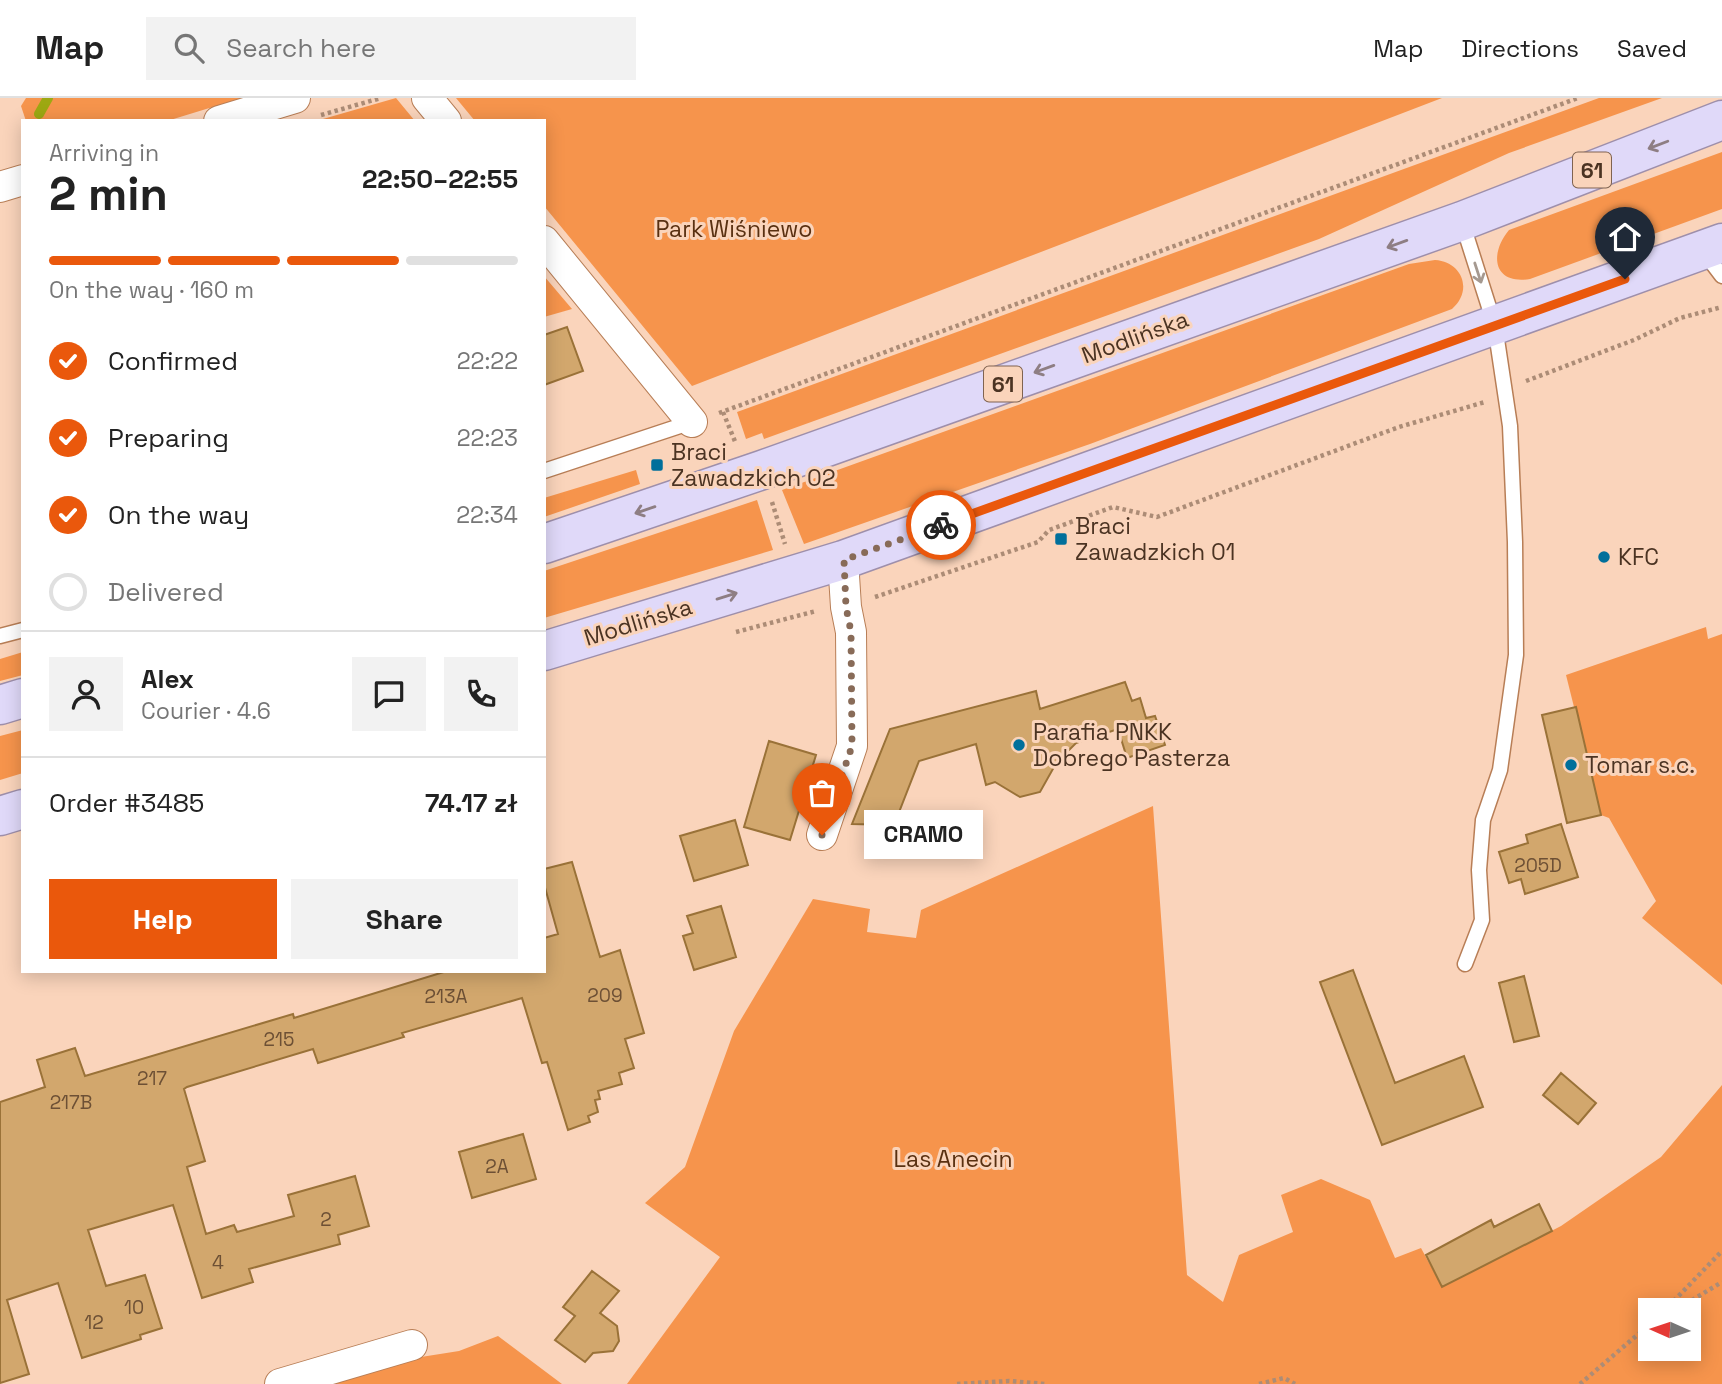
<!DOCTYPE html>
<html lang="en">
<head>
<meta charset="utf-8">
<style>
	:root { --surface:#fff; --page:#f2f2f2; --text:#222; --muted:#767676; --line:#e0e0e0; --accent:#ea580c }
	body { margin:0; font-family:"Space Grotesk",sans-serif; background:var(--page); color:var(--text); height:100vh; display:flex; flex-direction:column; font-size:26px; white-space:nowrap }
	* { box-sizing:border-box; margin:0 }
	p { font-size:23px; color:var(--muted) }
	.icon { flex:none; width:38px; height:38px; fill:none; stroke:currentColor; stroke-width:2; stroke-linecap:round; stroke-linejoin:round }
	.map { position:relative; flex:1; overflow:hidden }
	.details { position:absolute; left:21px; top:21px; width:525px; height:854px; display:flex; flex-direction:column; background:var(--surface); border-radius:0px; box-shadow:0 4px 18px #0003 }
	.details>* { flex:none }
	.needle { width:46px; rotate:273deg }
	.buttons { position:absolute; left:1638px; top:1200px; display:grid; gap:14px }
	.buttons a { display:grid; place-items:center; width:63px; height:63px; border-radius:0px; background:var(--surface); box-shadow:0 4px 18px #0003; font-size:35px }
	.pin { position:absolute; display:grid; place-items:center; width:60px; height:60px; color:#fff; margin:-72px -30px; border-radius:50% 50% 50% 0; rotate:-45deg; box-shadow:0 0 7px #0007 }
	.pin .icon { rotate:45deg }
	.courier { position:absolute; display:grid; place-items:center; width:70px; height:70px; margin:-35px; border:5px solid #ea580c; border-radius:50%; background:#fff; color:#222; box-shadow:0 2px 9px #0007 }
	.bubble { position:absolute; height:49px; border-radius:0px; background:var(--surface); box-shadow:0 4px 18px #0003; font-size:23px; font-weight:800; line-height:49px; text-align:center }
	.headline em { font-style:normal; font-weight:800 }
	.headline div { display:flex; flex-direction:column-reverse }
	.headline { display:flex; align-items:center; justify-content:space-between; height:119px; padding:0 28px }
	h1 { font-size:46px; font-weight:800; line-height:52px }
	.bar { display:grid; grid-template-columns:repeat(4,1fr); gap:10px 7px; align-content:center; height:84px; padding:0 28px }
	.bar i { height:9px; border-radius:5px; background:var(--line) }
	.bar .current { background:var(--accent) }
	.bar p { grid-column:span 4 }
	.line { display:flex; align-items:center; gap:18px; padding:0 28px; border-top:2px solid var(--line) }
	.line div { flex:1 }
	.round { display:grid; place-items:center; flex:none; width:74px; height:74px; border-radius:0px; background:var(--page) }
	ol { padding:0 28px; list-style:none }
	li { display:flex; align-items:center; gap:21px; height:77px }
	li p { margin-inline-start:auto }
	li .icon { padding:7px; border-radius:50%; background:var(--accent); color:#fff; stroke-width:4 }
	li:last-child { color:var(--muted) }
	li i { width:38px; height:38px; border:4px solid var(--line); border-radius:50% }
	.button { display:flex; gap:14px; margin-top:auto; padding:14px 28px }
	.button a { flex:1; height:80px; border-radius:0px; background:var(--accent); color:#fff; font-size:28px; font-weight:800; line-height:80px; text-align:center }
	.button a+a { background:var(--page); color:var(--text) }
	header { display:flex; align-items:center; gap:42px; box-sizing:border-box; height:98px; padding:0 35px; background:var(--surface); border-bottom:2px solid var(--line) }
	header strong { font-size:33px }
	nav { display:flex; gap:38px; margin-inline-start:auto; font-size:24px }
	.search { width:490px; height:63px; background:var(--page); display:flex; align-items:center; gap:18px; box-sizing:border-box; padding:0 24px; border-radius:0px; color:var(--muted); font-size:26px }
	.map>svg:first-child { display:block }
	.green { fill:#f6944c; fill-rule:evenodd }
	.lines { fill:none; stroke-linecap:round; stroke-linejoin:round }
	.stream { stroke:#9da812; stroke-width:10 }
	.building { fill:#d2a76d; stroke:#9a7238; stroke-width:2 }
	.lane-casing { stroke:#b87e56; stroke-width:17 }
	.street-casing { stroke:#b87e56; stroke-width:32 }
	.primary-casing { stroke:#9e8fab; stroke-width:41 }
	.path { stroke:#ac8c76; stroke-width:4.5; stroke-dasharray:3.5 3.5; stroke-linecap:butt }
	.lane { stroke:#fff; stroke-width:14 }
	.street { stroke:#fff; stroke-width:30 }
	.primary { stroke:#e0d9f9; stroke-width:38 }
	.oneway { stroke:#8e7e83 }
	.oneway2 { stroke:#a59990 }
	.done { stroke:#886b58; stroke-width:7; stroke-dasharray:0 12.6 }
	.route { stroke:#ea580c; stroke-width:9 }
	.poi-dot { fill:#006f9b; stroke:#fad4bb; stroke-width:2.5 }
	.labels { text-anchor:middle; dominant-baseline:central; stroke-width:6; stroke-linejoin:round; paint-order:stroke }
	.number-label { font-size:19px; fill:#6d5035 }
	.shield { fill:#fad4bb; stroke:#806350; stroke-width:2 }
	.shield-label { font-size:21px; font-weight:bold; fill:#4b3322 }
	.park-label { font-size:23px; fill:#593011; stroke:#fad4bb }
	.street-label { font-size:23px; fill:#4b3322; stroke:#fad4bb }
	.poi-label { font-size:23px; fill:#4b3322; stroke:#fad4bb; text-anchor:start }
</style>
</head>
<body>
<header>
<strong>Map</strong>
<div class="search"><svg class="icon" aria-label="search" viewBox="0 0 24 24"><circle cx="10" cy="10" r="6"/><path d="M15 15l6 6"/></svg>Search here</div>
<nav><a>Map</a><a>Directions</a><a>Saved</a></nav>
</header>
<div class="map">
<svg width="1722" height="1286" viewBox="0 0 1722 1286">
	<rect width="100%" height="100%" fill="#fad4bb"/>
	<path class="green" d="M26,0H242L167,23H26L21,8Z
		M396,0L415,23H316Z
		M456,0H1442L692,288L544,108V23H475Z
		M1599,0H1662L1509,55L1319,141L764,341L762,335L746,341L737,314Z
		M1722,54V111L1530,181C1493,187 1489,156 1509,132Z
		M1435,162C1463,164 1473,193 1452,211L1090,346L804,446L782,392L1409,166Z
		M544,178L572,211L544,219Z
		M636,372L640,386L544,419V400Z
		M757,402L773,452L544,520V473Z
		M1706,529L1708,541L1722,536V887L1642,820L1656,803L1609,720L1601,717L1566,577Z
		M23,554V577L0,583V561Z
		M23,632V675L0,682V638Z
		M1153,708L1187,1177L1223,1204L1239,1157L1293,1134L1281,1097L1321,1081L1370,1102L1395,1160L1421,1150L1442,1189L1561,1128L1661,1059L1722,987V1286H627L720,1159L645,1105L685,1069L734,933L813,801L870,811L867,834L916,840L921,812ZM1650,1213H1689V1251H1650Z
		M498,1238L562,1286H322L402,1262L459,1253Z"/>
	<g class="lines">
		<path class="stream" d="M39,16L48,0"/>
	</g>
	<path class="building" d="M567,229L583,273L544,287V237Z
		M1125,584L1132,603L1140,600L1146,620L1155,618L1165,647L1127,660L1118,631L1076,645L1061,660L1063,666L1054,669L1040,694L1020,699L995,684L986,687L976,646L919,663L894,727L852,726L890,631L1036,593L1040,611Z
		M1576,609L1601,717L1567,725L1542,617Z
		M769,643L816,657L790,742L744,729Z
		M735,722L748,767L694,783L680,738Z
		M1561,726L1578,779L1525,796L1521,781L1509,785L1499,754L1528,745L1526,737Z
		M572,764L600,859L620,852L644,935L625,941L634,970L619,975L622,986L598,993L600,1001L595,1002L598,1014L588,1018L590,1024L568,1032L547,964L542,965L522,900L402,935L404,939L318,965L313,951L187,989L184,991L205,1063L187,1069L206,1136L234,1127L237,1134L294,1118L288,1097L355,1078L369,1128L338,1137L340,1146L249,1171L253,1184L202,1200L173,1107L88,1132L106,1188L145,1177L162,1230L140,1237L141,1241L82,1260L58,1185L7,1202L29,1276L0,1285V1004L45,989L37,962L75,950L85,978L293,916L294,920L447,873H544V840L558,836L544,786V771Z
		M721,808L736,859L694,872L683,838L693,835L687,818Z
		M1353,872L1395,985L1464,958L1483,1009L1382,1047L1320,884Z
		M1524,878L1539,938L1514,944L1499,885Z
		M1561,975L1596,1005L1578,1026L1543,997Z
		M523,1036L536,1081L472,1100L459,1054Z
		M1539,1106L1552,1133L1442,1189L1426,1157L1491,1122L1494,1129Z
		M592,1173L619,1193L600,1215L617,1228L619,1243L613,1253L593,1255L585,1264L555,1242L575,1218L563,1209Z"/>
	<g class="lines">
		<g class="lane-casing">
			<path id="lane" d="M1462,124L1495,228L1510,328L1515,444L1516,557L1500,672L1483,722L1479,772L1482,822L1465,866
				M1703,153L1722,178
				M544,373L692,324
				M0,538L23,532"/>
		</g>
		<g class="street-casing">
			<path id="street" d="M427,0L446,23
				M219,23L295,0
				M0,89L23,82
				M544,143L692,324
				M822,737L852,648L851,534L846,509L843,462
				M280,1286L412,1247"/>
		</g>
		<g class="primary-casing">
			<path id="primary" d="M544,446L762,372L1462,123L1722,22
				M544,553L843,462L1722,145
				M0,607L23,600
				M0,718L23,711"/>
		</g>
		<path class="path" d="M321,17L381,0
			M1526,283L1634,242L1680,220L1722,209
			M723,314L736,346
			M719,315L1578,0
			M772,404L785,446
			M875,499L1038,444L1049,432L1113,409L1157,419L1399,329L1485,304
			M736,534L816,513
			M1664,1213L1722,1153
			M1674,1213L1722,1184
			M957,1286L1009,1283L1045,1286
			M1259,1286L1284,1280L1295,1286
			M1580,1286L1650,1226"/>
		<use href="#lane" class="lane"/>
		<use href="#street" class="street"/>
		<use href="#primary" class="primary"/>
	</g>
	<defs><path id="oneway-shaft" d="M-6 0H5M1.5-3L5.5 0L1.5 3" fill="none" stroke-width="1.6" stroke-linecap="round" stroke-linejoin="round" transform="scale(1.75)"/></defs>
	<g class="oneway">
		<use href="#oneway-shaft" transform="translate(1658 47) rotate(159)"/>
		<use href="#oneway-shaft" transform="translate(1397 146) rotate(160)"/>
		<use href="#oneway-shaft" transform="translate(1044 271) rotate(160)"/>
		<use href="#oneway-shaft" transform="translate(645 412) rotate(161)"/>
		<use href="#oneway-shaft" transform="translate(727 498) rotate(-17)"/>
	</g>
	<use class="oneway2" href="#oneway-shaft" transform="translate(1478 175) rotate(72)"/>
	<g class="lines">
		<path class="done" d="M822,737L852,648L851,534L846,509L844,462L941,427"/>
		<path class="route" d="M941,427L1625,181"/>
	</g>
	<g class="poi-dot">
		<rect x="650" y="360" width="14" height="14" rx="3.5"/>
		<rect x="1054" y="434" width="14" height="14" rx="3.5"/>
		<circle cx="1604" cy="459" r="7"/>
		<circle cx="1019" cy="647" r="7"/>
		<circle cx="1571" cy="667" r="7"/>
	</g>
	<g class="labels">
		<g class="number-label">
			<text x="1538" y="767">205D</text>
			<text x="605" y="897">209</text>
			<text x="446" y="898">213A</text>
			<text x="279" y="941">215</text>
			<text x="152" y="980">217</text>
			<text x="71" y="1004">217B</text>
			<text x="497" y="1068">2A</text>
			<text x="326" y="1121">2</text>
			<text x="218" y="1164">4</text>
			<text x="134" y="1209">10</text>
			<text x="94" y="1224">12</text>
		</g>
		<g class="shield">
			<rect x="1573" y="54.5" width="38" height="35" rx="5"/>
			<rect x="984" y="268.5" width="38" height="35" rx="5"/>
		</g>
		<g class="shield-label">
			<text x="1592" y="72">61</text>
			<text x="1003" y="286">61</text>
		</g>
		<g class="park-label">
			<text x="734" y="131">Park Wiśniewo</text>
			<text x="953" y="1061">Las Anecin</text>
		</g>
		<g class="street-label">
			<text transform="translate(1135 239) rotate(-20)">Modlińska</text>
			<text transform="translate(638 524) rotate(-17)">Modlińska</text>
		</g>
		<g class="poi-label">
			<text x="671" y="354">Braci<tspan x="671" dy="26">Zawadzkich 02</tspan></text>
			<text x="1075" y="428">Braci<tspan x="1075" dy="26">Zawadzkich 01</tspan></text>
			<text x="1618" y="459">KFC</text>
			<text x="1033" y="634">Parafia PNKK<tspan x="1033" dy="26">Dobrego Pasterza</tspan></text>
			<text x="1585" y="667">Tomar s.c.</text>
		</g>
	</g>
</svg>
<div class="buttons">
<a><svg class="needle" viewBox="-14 -14 28 28"><path d="M0-13l5 13h-10z" fill="#e53935"/><path d="M0 13l5-13h-10z" fill="#767676"/></svg></a>
</div>
<div class="pin" style="left:822px;top:737px;background:#ea580c"><svg class="icon" aria-label="bag" viewBox="0 0 24 24"><path d="M5 8h14l-1 12H6zM9 8a3 3 0 0 1 6 0"/></svg></div>
<div class="pin" style="left:1625px;top:181px;background:#1f2937"><svg class="icon" aria-label="home" viewBox="0 0 24 24"><path d="M3 11l9-7 9 7M6 9v11h12V9"/></svg></div>
<div class="courier" style="left:941px;top:427px"><svg class="icon" aria-label="bike" viewBox="0 0 24 24"><circle cx="6" cy="16" r="4"/><circle cx="18" cy="16" r="4"/><path d="M6 16l4-8h5l3 8M10 8l3 8H6M13 5h3"/></svg></div>
<div class="bubble" style="left:864px;top:712px;width:119px">CRAMO</div>
<section class="details">
<div class="headline"><div><h1>2 min</h1><p>Arriving in</p></div><em>22:50–22:55</em></div>
<div class="bar"><i class="current"></i><i class="current"></i><i class="current"></i><i></i><p>On the way · 160 m</p></div>
<ol>
<li><svg class="icon" aria-label="check" viewBox="0 0 24 24"><path d="M5 12l5 5 9-10"/></svg>Confirmed<p>22:22</p></li>
<li><svg class="icon" aria-label="check" viewBox="0 0 24 24"><path d="M5 12l5 5 9-10"/></svg>Preparing<p>22:23</p></li>
<li><svg class="icon" aria-label="check" viewBox="0 0 24 24"><path d="M5 12l5 5 9-10"/></svg>On the way<p>22:34</p></li>
<li><i></i>Delivered</li>
</ol>
<div class="line" style="height:126px"><a class="round"><svg class="icon" aria-label="person" viewBox="0 0 24 24"><circle cx="12" cy="8" r="4"/><path d="M4 21q1-7 8-7t8 7"/></svg></a><div><b>Alex</b><p>Courier · 4.6</p></div><a class="round"><svg class="icon" aria-label="chat" viewBox="0 0 24 24"><path d="M4 5h16v11H9l-5 4z"/></svg></a><a class="round"><svg class="icon" aria-label="phone" viewBox="0 0 24 24"><path d="M5 4h4l2 5-3 2q2 4 5 5l2-3 5 2v4C11 20 4 13 5 4z"/></svg></a></div>
<div class="line" style="height:91px"><div>Order #3485</div><b>74.17 zł</b></div>
<div class="button"><a>Help</a><a>Share</a></div>
</section>
</div>
</body>
</html>
